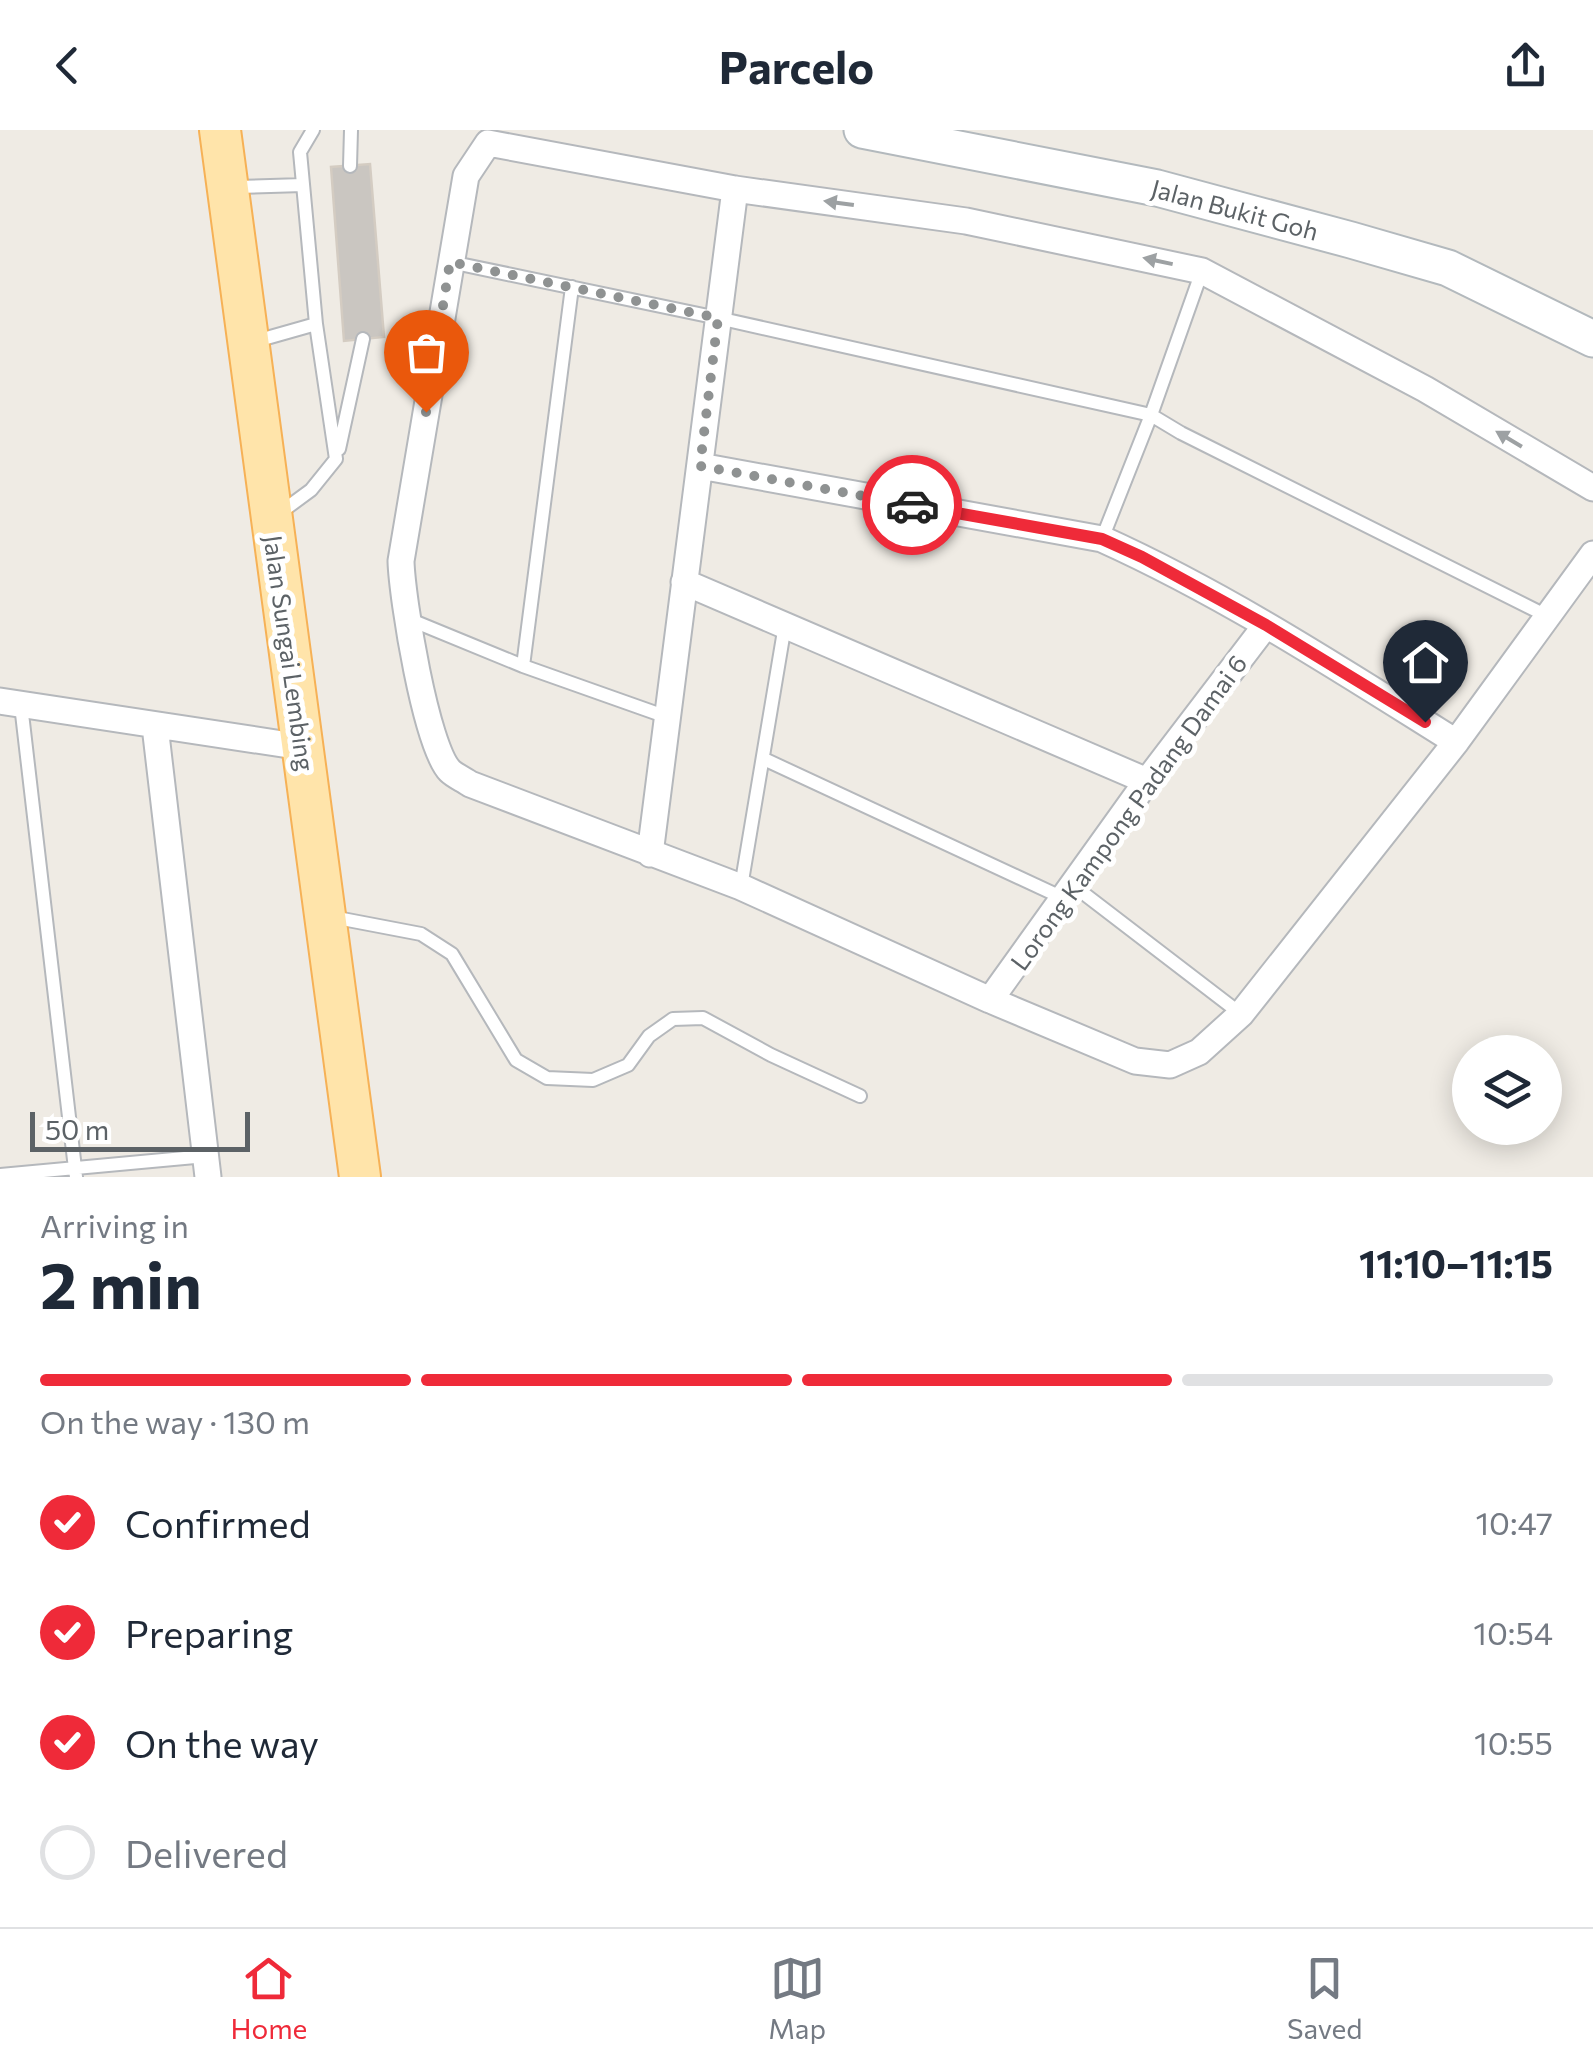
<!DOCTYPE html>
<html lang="en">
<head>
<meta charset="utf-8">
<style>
	:root { --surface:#fff; --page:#f6f6f7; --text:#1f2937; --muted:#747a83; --line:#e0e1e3; --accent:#ef2a39 }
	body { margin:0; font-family:Commissioner,sans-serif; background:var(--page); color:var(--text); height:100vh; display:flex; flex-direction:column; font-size:38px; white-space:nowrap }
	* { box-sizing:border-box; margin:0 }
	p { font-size:32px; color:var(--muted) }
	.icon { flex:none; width:55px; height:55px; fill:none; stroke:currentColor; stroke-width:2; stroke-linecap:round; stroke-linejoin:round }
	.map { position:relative; height:1047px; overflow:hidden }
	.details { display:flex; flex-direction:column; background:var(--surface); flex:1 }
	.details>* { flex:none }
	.controls { position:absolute; left:1452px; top:905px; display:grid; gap:20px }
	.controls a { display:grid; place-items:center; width:110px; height:110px; border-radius:50%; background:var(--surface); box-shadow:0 5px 25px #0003; font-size:50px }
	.scale { position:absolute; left:30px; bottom:25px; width:220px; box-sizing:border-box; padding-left:10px; border:5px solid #5c6266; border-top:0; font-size:28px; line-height:35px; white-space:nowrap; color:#5c6266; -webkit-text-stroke:8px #fff; paint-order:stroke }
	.pin { position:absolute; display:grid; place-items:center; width:85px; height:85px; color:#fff; margin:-102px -42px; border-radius:50% 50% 50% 0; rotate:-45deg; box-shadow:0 0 10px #0007 }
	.pin .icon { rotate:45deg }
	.courier { position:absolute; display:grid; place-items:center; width:100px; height:100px; margin:-50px; border:8px solid #ef2a39; border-radius:50%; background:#fff; color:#222; box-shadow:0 2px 12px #0007 }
	.summary em { font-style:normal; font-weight:700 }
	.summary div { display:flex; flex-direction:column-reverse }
	.summary { display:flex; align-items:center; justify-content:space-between; height:170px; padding:0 40px }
	h1 { font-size:65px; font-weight:700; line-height:75px }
	.bar { display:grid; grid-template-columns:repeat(4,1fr); gap:15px 10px; align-content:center; height:120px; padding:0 40px }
	.bar i { height:12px; border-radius:8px; background:var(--line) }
	.bar .selected { background:var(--accent) }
	.bar p { grid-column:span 4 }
	ol { padding:0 40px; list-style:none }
	li { display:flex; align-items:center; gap:30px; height:110px }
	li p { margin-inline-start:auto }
	li .icon { padding:10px; border-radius:50%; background:var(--accent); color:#fff; stroke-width:4 }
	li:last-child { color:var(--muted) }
	li i { width:55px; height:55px; border:5px solid var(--line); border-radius:50% }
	header { display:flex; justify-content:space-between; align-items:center; height:130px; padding:0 40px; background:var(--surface); font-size:45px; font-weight:700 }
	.tabs { display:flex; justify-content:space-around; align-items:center; height:140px; border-top:2px solid var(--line); background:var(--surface); font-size:28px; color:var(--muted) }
	.tabs a { display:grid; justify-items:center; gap:5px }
	.tabs .selected { color:var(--accent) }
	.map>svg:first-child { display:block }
	.building { fill:#cac6c1; stroke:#d4ccc2; stroke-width:2.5 }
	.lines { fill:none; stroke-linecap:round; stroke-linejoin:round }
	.lane-casing { stroke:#b5b8bc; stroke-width:16 }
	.street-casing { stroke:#b5b8bc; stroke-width:29 }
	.secondary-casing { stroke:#b3b9bd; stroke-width:39 }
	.primary-casing { stroke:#f6b156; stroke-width:44 }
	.lane { stroke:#fff; stroke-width:12 }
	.street { stroke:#fff; stroke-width:25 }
	.secondary { stroke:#fff; stroke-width:35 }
	.primary { stroke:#ffe4aa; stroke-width:40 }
	.oneway { fill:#9da1a3 }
	.done { stroke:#8f9292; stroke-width:10; stroke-dasharray:0 18 }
	.route { stroke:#ef2a39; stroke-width:12 }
	.labels { text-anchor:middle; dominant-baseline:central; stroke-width:10; stroke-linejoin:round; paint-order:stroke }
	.street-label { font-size:25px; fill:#5c6266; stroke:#fff }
</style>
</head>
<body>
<header><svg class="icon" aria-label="back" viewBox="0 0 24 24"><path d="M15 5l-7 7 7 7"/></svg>Parcelo<svg class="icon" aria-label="share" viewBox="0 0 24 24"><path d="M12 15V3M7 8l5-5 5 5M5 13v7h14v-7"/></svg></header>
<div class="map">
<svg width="1593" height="1047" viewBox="0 0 1593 1047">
	<rect width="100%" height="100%" fill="#efebe4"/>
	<path class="building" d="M370,34L384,207L344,211L331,37Z"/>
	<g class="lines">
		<g class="lane-casing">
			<path id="lane" d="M350,36L351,0
				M235,57L303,55
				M450,132L718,188L1151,285L1181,303L1549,487
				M256,211L316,194
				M339,319L363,209
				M277,385L311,360L336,329L316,194L300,22L313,0
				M1102,409L1151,285L1202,141
				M406,488L523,536L667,587
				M523,536L572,157
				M21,575L76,1047
				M764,629L1063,768
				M1074,756L1241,884
				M741,757L785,495
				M332,787L421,804L452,824L516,930L547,948L593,950L628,935L649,906L673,889L703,888L771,925L860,966
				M0,1045L206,1026"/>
		</g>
		<g class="street-casing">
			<path id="street" d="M700,336L1102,409C1226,465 1341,540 1456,612
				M1593,358L1425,259L1202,141L966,91L735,59L488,13L466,46L401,431C402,468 426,617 450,641C455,646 465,650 470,654L741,757L990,870L1135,931L1170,935L1199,922L1241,884L1456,612L1593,424
				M684,452L1147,651
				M0,571L302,617
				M155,596L208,1047
				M650,724L735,59
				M990,870L1147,651L1266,495"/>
		</g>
		<g class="secondary-casing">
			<path id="secondary" d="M862,0L1157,58L1351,110L1448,138L1593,209"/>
		</g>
		<g class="primary-casing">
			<path id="primary" d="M220,0L360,1047"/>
		</g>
		<use href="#lane" class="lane"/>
		<use href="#street" class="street"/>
		<use href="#secondary" class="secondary"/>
		<use href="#primary" class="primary"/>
	</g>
	<defs><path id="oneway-solid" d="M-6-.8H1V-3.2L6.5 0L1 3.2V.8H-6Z" transform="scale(2.5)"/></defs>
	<g class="oneway">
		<use href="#oneway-solid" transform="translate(839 73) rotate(-172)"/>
		<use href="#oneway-solid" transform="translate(1158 131) rotate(-168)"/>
		<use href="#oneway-solid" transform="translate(1509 309) rotate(-149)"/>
	</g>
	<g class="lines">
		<path class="done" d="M426,282L450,132L718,188L700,336L912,375"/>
		<path class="route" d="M912,375L1102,409L1142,427L1266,495L1425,592"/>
	</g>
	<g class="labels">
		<g class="street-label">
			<text transform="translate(1235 79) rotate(15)">Jalan Bukit Goh</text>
			<text transform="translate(290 523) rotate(82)">Jalan Sungai Lembing</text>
			<text transform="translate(1128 682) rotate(-54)">Lorong Kampong Padang Damai 6</text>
		</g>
	</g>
</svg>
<div class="controls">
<a><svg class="icon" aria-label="layers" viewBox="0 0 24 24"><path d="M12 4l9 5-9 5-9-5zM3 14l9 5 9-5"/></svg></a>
</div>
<div class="scale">50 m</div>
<div class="pin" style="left:426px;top:282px;background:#ea580c"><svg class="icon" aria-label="bag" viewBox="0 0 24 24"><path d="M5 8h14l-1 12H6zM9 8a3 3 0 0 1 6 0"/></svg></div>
<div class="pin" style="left:1425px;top:592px;background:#1f2937"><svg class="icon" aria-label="home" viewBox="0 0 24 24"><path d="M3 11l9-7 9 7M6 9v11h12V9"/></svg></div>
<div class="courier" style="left:912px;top:375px"><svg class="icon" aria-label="car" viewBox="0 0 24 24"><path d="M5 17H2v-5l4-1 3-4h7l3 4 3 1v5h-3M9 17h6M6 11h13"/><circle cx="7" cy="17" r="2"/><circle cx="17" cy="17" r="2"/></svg></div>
</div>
<section class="details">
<div class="summary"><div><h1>2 min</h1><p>Arriving in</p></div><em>11:10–11:15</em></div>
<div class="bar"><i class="selected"></i><i class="selected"></i><i class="selected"></i><i></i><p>On the way · 130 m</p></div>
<ol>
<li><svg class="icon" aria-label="check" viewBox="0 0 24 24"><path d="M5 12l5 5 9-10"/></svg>Confirmed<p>10:47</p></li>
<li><svg class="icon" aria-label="check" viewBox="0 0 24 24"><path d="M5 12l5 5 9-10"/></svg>Preparing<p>10:54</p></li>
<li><svg class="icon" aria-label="check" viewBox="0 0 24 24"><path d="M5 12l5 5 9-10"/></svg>On the way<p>10:55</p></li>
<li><i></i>Delivered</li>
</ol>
</section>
<nav class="tabs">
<a class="selected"><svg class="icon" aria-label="home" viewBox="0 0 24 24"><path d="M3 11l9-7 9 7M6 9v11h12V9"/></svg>Home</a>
<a><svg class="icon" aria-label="map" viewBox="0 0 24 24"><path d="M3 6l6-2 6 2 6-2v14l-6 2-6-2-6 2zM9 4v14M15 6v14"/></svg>Map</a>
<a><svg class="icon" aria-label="saved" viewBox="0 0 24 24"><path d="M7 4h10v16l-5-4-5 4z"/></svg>Saved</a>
</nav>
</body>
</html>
